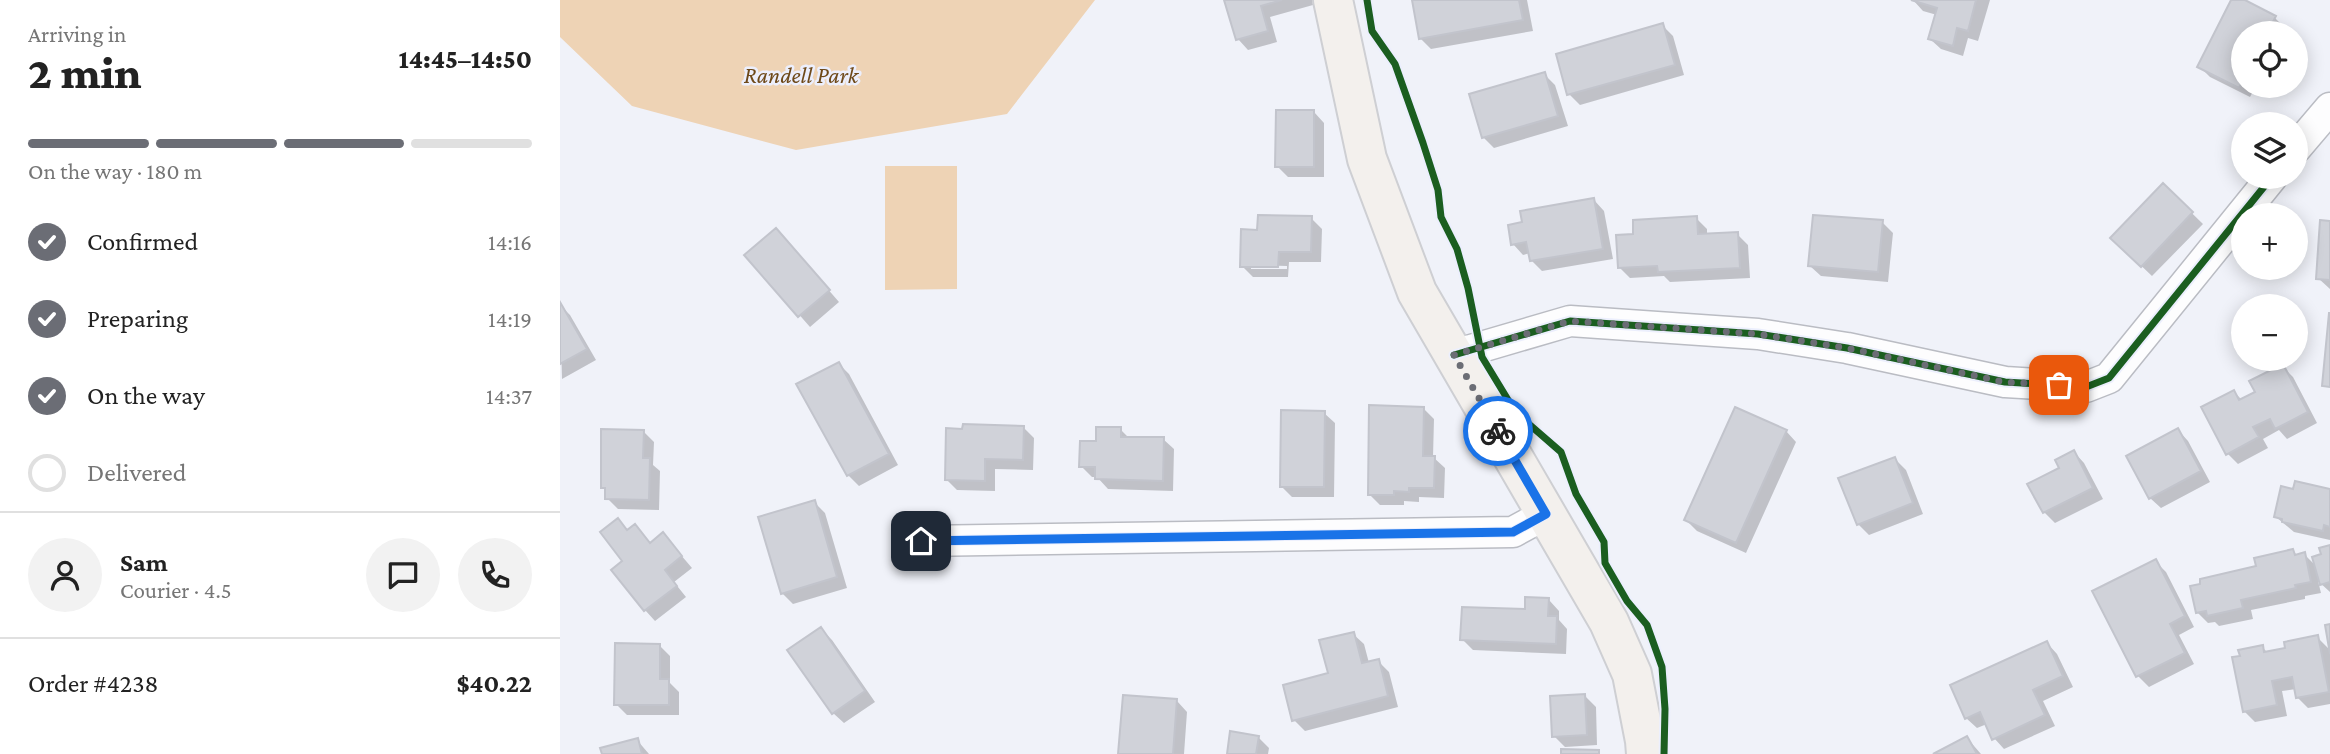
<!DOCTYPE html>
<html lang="en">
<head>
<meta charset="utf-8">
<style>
	:root { --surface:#fff; --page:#f2f2f2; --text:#222; --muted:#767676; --line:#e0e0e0; --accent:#6b6d75 }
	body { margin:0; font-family:"Crimson Pro",serif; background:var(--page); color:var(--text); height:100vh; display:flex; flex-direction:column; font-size:26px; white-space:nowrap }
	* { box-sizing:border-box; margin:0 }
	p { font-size:23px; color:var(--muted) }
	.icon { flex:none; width:38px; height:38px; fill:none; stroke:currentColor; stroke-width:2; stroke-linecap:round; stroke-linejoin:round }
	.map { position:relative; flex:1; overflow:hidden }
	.panel { display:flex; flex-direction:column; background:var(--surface); width:560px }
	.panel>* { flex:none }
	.fabs { position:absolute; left:1671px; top:21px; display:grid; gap:14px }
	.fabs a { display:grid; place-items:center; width:77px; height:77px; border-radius:50%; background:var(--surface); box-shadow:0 4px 18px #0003; font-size:35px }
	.pin { position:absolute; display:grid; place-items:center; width:60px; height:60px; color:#fff; margin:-30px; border-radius:14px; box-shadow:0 4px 10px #0006 }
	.courier { position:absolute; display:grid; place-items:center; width:70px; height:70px; margin:-35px; border:5px solid #1a73e8; border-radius:50%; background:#fff; color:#222; box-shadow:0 2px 9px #0007 }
	.summary em { font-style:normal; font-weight:800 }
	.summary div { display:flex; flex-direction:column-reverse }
	.summary { display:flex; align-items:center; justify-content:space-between; height:119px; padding:0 28px }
	h1 { font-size:46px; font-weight:800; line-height:52px }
	.bar { display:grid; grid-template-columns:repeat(4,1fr); gap:10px 7px; align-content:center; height:84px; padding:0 28px }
	.bar i { height:9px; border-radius:5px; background:var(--line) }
	.bar .on { background:var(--accent) }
	.bar p { grid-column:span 4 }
	.line { display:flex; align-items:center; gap:18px; padding:0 28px; border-top:2px solid var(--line) }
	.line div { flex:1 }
	.round { display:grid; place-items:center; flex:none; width:74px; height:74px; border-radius:37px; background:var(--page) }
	ol { padding:0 28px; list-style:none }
	li { display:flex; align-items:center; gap:21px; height:77px }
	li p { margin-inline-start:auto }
	li .icon { padding:7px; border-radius:50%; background:var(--accent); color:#fff; stroke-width:4 }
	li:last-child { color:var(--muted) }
	li i { width:38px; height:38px; border:4px solid var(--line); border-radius:50% }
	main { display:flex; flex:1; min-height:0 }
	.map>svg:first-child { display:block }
	.green { fill:#eed3b5 }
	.shadow { fill:#0003; fill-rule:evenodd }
	.building { fill:#d0d2d9; stroke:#c2c4cc; stroke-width:2 }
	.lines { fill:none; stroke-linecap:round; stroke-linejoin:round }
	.minor-casing { stroke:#babcc3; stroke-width:33 }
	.major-casing { stroke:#cecfd3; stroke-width:42 }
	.minor { stroke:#fdfdfe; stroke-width:30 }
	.major { stroke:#f3f0ed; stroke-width:38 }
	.cycleway-casing { stroke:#eceffd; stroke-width:11 }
	.cycleway { stroke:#1b5e20; stroke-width:7 }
	.done { stroke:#6b6d75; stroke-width:7; stroke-dasharray:0 12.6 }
	.route { stroke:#1a73e8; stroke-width:9 }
	.labels { text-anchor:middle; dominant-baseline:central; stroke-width:5; stroke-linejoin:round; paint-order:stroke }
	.park-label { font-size:24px; font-style:italic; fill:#6e4919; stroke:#eceffd }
</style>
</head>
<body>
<main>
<section class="panel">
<div class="summary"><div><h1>2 min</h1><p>Arriving in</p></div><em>14:45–14:50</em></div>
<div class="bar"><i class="on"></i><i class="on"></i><i class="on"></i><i></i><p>On the way · 180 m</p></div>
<ol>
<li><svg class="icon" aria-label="check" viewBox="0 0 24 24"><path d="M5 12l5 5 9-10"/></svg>Confirmed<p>14:16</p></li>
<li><svg class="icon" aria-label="check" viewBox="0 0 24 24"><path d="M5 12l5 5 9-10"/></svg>Preparing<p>14:19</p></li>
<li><svg class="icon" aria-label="check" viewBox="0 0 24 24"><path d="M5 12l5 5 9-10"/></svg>On the way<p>14:37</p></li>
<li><i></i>Delivered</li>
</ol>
<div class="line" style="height:126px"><a class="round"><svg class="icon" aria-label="person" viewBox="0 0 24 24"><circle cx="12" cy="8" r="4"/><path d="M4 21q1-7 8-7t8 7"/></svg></a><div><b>Sam</b><p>Courier · 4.5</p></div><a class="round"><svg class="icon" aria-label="chat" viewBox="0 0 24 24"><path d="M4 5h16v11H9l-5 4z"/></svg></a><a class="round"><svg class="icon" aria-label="phone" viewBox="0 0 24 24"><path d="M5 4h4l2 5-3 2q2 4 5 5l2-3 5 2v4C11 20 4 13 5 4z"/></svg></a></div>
<div class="line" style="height:91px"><div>Order #4238</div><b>$40.22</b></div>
</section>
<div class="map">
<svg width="1770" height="754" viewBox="0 0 1770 754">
	<rect width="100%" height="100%" fill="#f0f2f9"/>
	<path class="green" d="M0,0H535L447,114L236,150L72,106L0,37Z
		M325,166H397V289L325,290Z"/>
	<path class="shadow" d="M666,0H752L753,5L710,17L717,42L688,50L678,39Z
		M853,0H967L973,31L871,49L860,38Z
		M1353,0H1430L1418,41L1408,38L1403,56L1381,49L1370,39L1377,15L1363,11Z
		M1673,0H1681L1714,17L1725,28L1722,33H1684V86H1696L1690,97L1650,77L1639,66Z
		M1102,25L1113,36L1124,75L1020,105L1009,94Z
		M984,74L995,85L1008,126L934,148L923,137Z
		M754,112L764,123V177H728L717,166Z
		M1603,185L1643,224L1592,276L1552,238Z
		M1034,200L1044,211L1053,259L982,271L972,261L970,253L963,255L953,244Z
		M751,218L762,229L761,262H729L728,277H693L682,266L699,231ZM691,265L727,266V269H691Z
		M1136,218L1147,229V236L1177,234L1188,245L1190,278L1110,282L1104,276L1070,278L1060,268L1075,236Z
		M1322,222L1333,233L1328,282L1261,276L1250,266Z
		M1770,223V289L1758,278Z
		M226,241L279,302L250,327L187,255Z
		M0,305L10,315L36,360L2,379Z
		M279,364L289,374L338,465L299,486L288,475L239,385Z
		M1722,366L1733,377L1757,423L1727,439L1719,430L1703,439L1708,448L1678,464L1667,453L1674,392L1682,400L1697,392Z
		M863,408L874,419L873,457L885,468L884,498L859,497V502L844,501V505H820L809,494Z
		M764,413L775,423L774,497H732L721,486Z
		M463,427L474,438L473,470L435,469V491L397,490L386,479Z
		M560,429L569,438L603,439L614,449L613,491L548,489L537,477H532L521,466L538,443Z
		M1618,430L1628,441L1650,482L1601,508L1590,498Z
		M83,431L94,442L93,465L100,471L99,510L58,509L47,498V491L43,487Z
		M1226,431L1236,442L1186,553L1137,531L1126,520Z
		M1514,452L1524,463L1543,499L1495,523L1484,512Z
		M1335,459L1346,470L1363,514L1309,535L1298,524Z
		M1734,491H1770V540L1734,532L1716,517Z
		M254,502L265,513L287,588L233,604L222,593Z
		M58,521L69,531L85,537L91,544L103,534L132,568L114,582L126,597L95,621L85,610L65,561Z
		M1770,547V592L1758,581L1761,593L1745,596V599L1691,610L1693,619L1659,626L1655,622L1648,623L1637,612L1698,568L1733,551L1737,556L1744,554L1756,566Z
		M1595,561L1606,572L1634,627L1619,635L1634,664L1589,687L1578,676L1535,592Z
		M989,600L999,611V620L1007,629L1006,654L913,650L902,639Z
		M261,629L272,640L315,702L284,723L273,713Z
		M793,634L804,644L809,663L818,661L829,672L838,707L745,731L734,720L770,675Z
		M1757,637L1770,650V704L1748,708L1737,697L1736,689L1722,691L1727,716L1695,722L1684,711L1702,647L1708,653L1727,649Z
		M1487,643L1497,654L1513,687L1483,701L1495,726L1444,749L1434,738L1427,724L1417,728L1406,718Z
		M100,646L110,656V683L119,692V715H67L56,704Z
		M1025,696L1036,707L1037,745L1005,747L994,736Z
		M617,701L627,712L624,754H561Z
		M698,737L709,748L708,754H668Z
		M1407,738L1421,754H1377Z
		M77,740L89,754H43Z"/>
	<path class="building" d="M664,0H722L701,6L708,31L676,40Z
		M852,0H959L963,20L859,39Z
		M1351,0H1416L1408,31L1397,28L1393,46L1368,39L1377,8Z
		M1671,0H1685L1716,16L1707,33H1684V79L1679,88L1637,67Z
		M1103,23L1115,65L1007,95L996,54Z
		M985,72L998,116L922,138L909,94Z
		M716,110H754V167H715Z
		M1603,183L1633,212L1581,267L1550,238Z
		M1034,198L1043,249L970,261L966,242L951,245L948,225L962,222L960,211Z
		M698,215L752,216L751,252H719L718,267H680L681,229L697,230Z
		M1253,215L1323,220L1318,272L1248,266Z
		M1137,216L1138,234L1178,232L1180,268L1098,272L1097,266L1058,268L1056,235L1073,234V220Z
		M1760,220L1770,221V280L1756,279Z
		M216,228L270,290L238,317L184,255Z
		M0,302L27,349L0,364Z
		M1769,313H1770V387L1762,386Z
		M279,362L329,454L287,476L236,384Z
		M1723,364L1748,412L1715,429L1710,419L1693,427L1699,437L1666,455L1641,407L1674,390L1679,400L1695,392L1689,381Z
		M809,405L864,407L863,456H875L874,488H849V492L834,491V495H808Z
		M1175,407L1227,430L1176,543L1124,520Z
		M721,410L765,411L764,487H720Z
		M403,424L464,426L463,460L425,459V481L385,480L386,428L402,429Z
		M536,427H561V437H604L603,481L535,479V467H519L520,441H536Z
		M1618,428L1641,471L1589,499L1566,456Z
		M41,429L84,430L83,458H90L89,500L45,499V488H41Z
		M1514,450L1533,488L1483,513L1467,484L1499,468L1495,460Z
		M1335,457L1353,503L1297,525L1278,478Z
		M1735,481L1770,489V527L1764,525L1763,531L1722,522V519L1714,517L1721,486L1733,489Z
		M255,500L277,577L221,594L198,517Z
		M58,518L67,530L75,524L90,543L103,532L122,556L105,570L117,586L84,611L51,570L62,561L40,532Z
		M1770,545V582L1760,585L1752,557L1761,554L1759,548Z
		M1733,549L1735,555L1745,552L1751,582L1735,585L1736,588L1681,600L1683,608L1647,616L1646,611L1636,613L1630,586L1640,584V579L1696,566L1694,558Z
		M1596,559L1625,616L1610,624L1625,653L1576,677L1532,591Z
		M965,597L989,598L988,616H997L996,644L900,640L902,607L965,609Z
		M1770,624V654L1765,625Z
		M261,627L305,691L272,714L227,650Z
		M794,632L802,663L819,659L828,696L732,721L723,685L768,673L759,640Z
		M1758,635L1769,692L1736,698L1732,677L1712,681L1717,705L1683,712L1672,657L1680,656L1678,650L1703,645L1704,652L1725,648L1724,642Z
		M1487,641L1503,676L1473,690L1485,715L1432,740L1420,712L1405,719L1390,685Z
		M55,643L100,644V679H109V705H54Z
		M1025,694L1027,735L992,737L990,696Z
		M563,695L617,699L613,754H558Z
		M670,731L699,736L696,754H667Z
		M1407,736L1417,754H1373Z
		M78,738L82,754H42L40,748Z
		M1001,749L1039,750V754H1001Z"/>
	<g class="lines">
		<g class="minor-casing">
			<path id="minor" d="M1736,148L1770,108
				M894,355L1010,321L1198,334L1287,348L1445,382L1526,387L1549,378L1712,177
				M361,541L953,532L986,514"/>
		</g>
		<g class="major-casing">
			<path id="major" d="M773,0L807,159L857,292L1049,622L1072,674L1085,741L1086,754"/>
		</g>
		<use href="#minor" class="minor"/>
		<use href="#major" class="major"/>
		<g class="cycleway-casing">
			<path id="cycleway" d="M807,0L812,31L835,64L863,143L878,190L881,217L897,249L908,288L922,357L956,413L1001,452L1016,494L1044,542L1045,563L1067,601L1087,625L1102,667L1105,709L1104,754
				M894,355L1010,321L1198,334L1287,348L1445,382L1526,387L1549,378L1712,177
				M361,541L953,532L986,514"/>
		</g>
		<use href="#cycleway" class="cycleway"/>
	</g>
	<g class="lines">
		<path class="done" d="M938,431L894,355L1010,321L1198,334L1287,348L1444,382L1499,385"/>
		<path class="route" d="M361,541L953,532L986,514L938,431"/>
	</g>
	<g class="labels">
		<g class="park-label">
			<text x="241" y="74">Randell Park</text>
		</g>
	</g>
</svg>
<div class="fabs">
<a><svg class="icon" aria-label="locate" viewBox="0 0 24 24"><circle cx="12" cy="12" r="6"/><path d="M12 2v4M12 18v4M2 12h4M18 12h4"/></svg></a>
<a><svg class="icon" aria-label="layers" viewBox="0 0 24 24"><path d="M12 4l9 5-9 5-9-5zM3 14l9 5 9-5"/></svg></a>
<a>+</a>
<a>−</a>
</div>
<div class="pin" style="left:1499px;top:385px;background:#ea580c"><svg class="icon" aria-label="bag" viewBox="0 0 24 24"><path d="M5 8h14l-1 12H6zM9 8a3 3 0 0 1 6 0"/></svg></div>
<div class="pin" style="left:361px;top:541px;background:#1f2937"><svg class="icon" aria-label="home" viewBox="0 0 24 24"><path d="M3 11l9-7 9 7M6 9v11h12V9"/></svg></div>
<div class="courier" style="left:938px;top:431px"><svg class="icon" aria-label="bike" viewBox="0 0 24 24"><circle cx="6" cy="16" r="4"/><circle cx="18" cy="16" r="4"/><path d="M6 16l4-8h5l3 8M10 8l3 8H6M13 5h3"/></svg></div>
</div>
</main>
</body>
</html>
